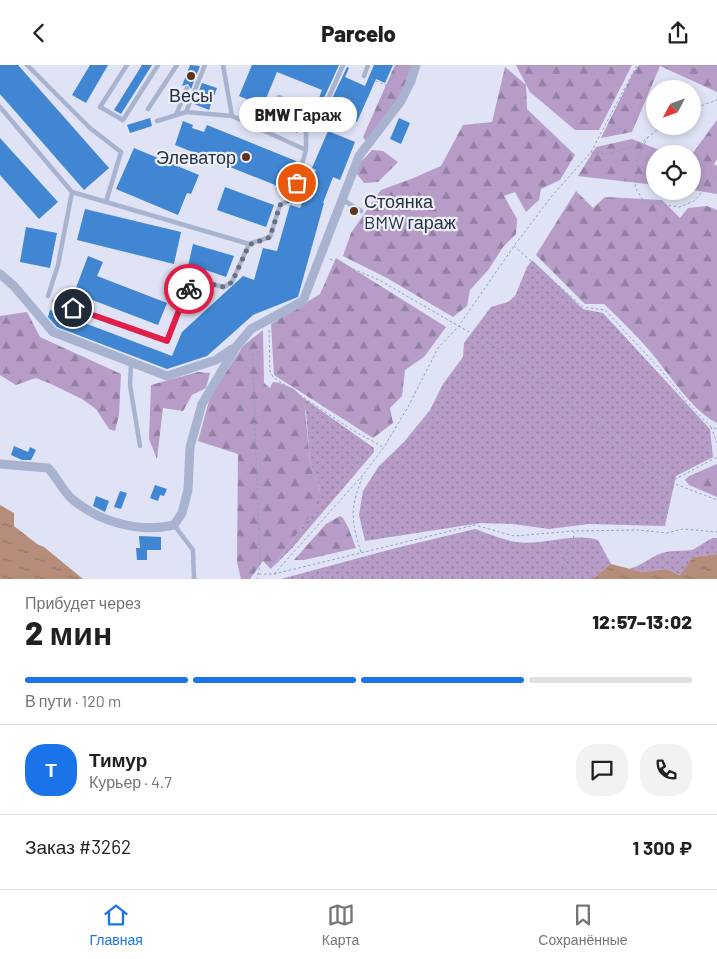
<!DOCTYPE html>
<html lang="ru">
<head>
<meta charset="utf-8">
<style>
	:root { --surface:#fff; --page:#f2f2f2; --text:#202124; --muted:#757577; --line:#e0e0e0; --accent:#1a73e8 }
	body { margin:0; font-family:Barlow,sans-serif; background:var(--page); color:var(--text); height:100vh; display:flex; flex-direction:column; font-size:19px; white-space:nowrap }
	* { box-sizing:border-box; margin:0 }
	p { font-size:16px; color:var(--muted) }
	.icon { flex:none; width:28px; height:28px; fill:none; stroke:currentColor; stroke-width:2; stroke-linecap:round; stroke-linejoin:round }
	.map { position:relative; height:514px; overflow:hidden }
	.drawer { display:flex; flex-direction:column; background:var(--surface); flex:1 }
	.drawer>* { flex:none }
	.needle { width:32px; rotate:229deg }
	.controls { position:absolute; left:646px; top:15px; display:grid; gap:10px }
	.controls a { display:grid; place-items:center; width:55px; height:55px; border-radius:50%; background:var(--surface); box-shadow:0 2px 8px #0003; font-size:25px }
	.pin { position:absolute; display:grid; place-items:center; width:42px; height:42px; color:#fff; margin:-21px; border:2px solid #fff; border-radius:50%; box-shadow:0 1px 5px #0007 }
	.courier { position:absolute; display:grid; place-items:center; width:50px; height:50px; margin:-25px; border:4px solid #e11d48; border-radius:50%; background:#fff; color:#222; box-shadow:0 1px 6px #0007 }
	.bubble { position:absolute; height:35px; border-radius:18px; background:var(--surface); box-shadow:0 2px 8px #0003; font-size:16px; font-weight:800; line-height:35px; text-align:center }
	.overview em { font-style:normal; font-weight:800 }
	.overview div { display:flex; flex-direction:column-reverse }
	.overview { display:flex; align-items:center; justify-content:space-between; height:85px; padding:0 25px }
	h1 { font-size:32px; font-weight:800; line-height:38px }
	.bar { display:grid; grid-template-columns:repeat(4,1fr); gap:8px 5px; align-content:center; height:60px; padding:0 25px }
	.bar i { height:6px; border-radius:4px; background:var(--line) }
	.bar .on { background:var(--accent) }
	.bar p { grid-column:span 4 }
	.line { display:flex; align-items:center; gap:12px; padding:0 25px; border-top:1px solid var(--line) }
	.line div { flex:1 }
	.round { display:grid; place-items:center; flex:none; width:52px; height:52px; border-radius:20px; background:var(--page) }
	header { display:flex; justify-content:space-between; align-items:center; height:65px; padding:0 25px; background:var(--surface); font-size:22px; font-weight:800 }
	.menu { display:flex; justify-content:space-around; align-items:center; height:70px; border-top:1px solid var(--line); background:var(--surface); font-size:14px; color:var(--muted) }
	.menu a { display:grid; justify-items:center; gap:2px }
	.menu .on { color:var(--accent) }
	.map>svg:first-child { display:block }
	.grass { fill:url(#grass-dots) }
	.forest { fill:url(#forest-firs) }
	.water { fill:url(#water-ripples) }
	.building { fill:#4086d2 }
	.lines { fill:none; stroke-linecap:round; stroke-linejoin:round }
	.path { stroke:#929ebc; stroke-width:1; stroke-dasharray:2.5 2.5; stroke-linecap:butt }
	.service { stroke:#a8b3cf; stroke-width:4.5 }
	.minor { stroke:#a8b3cf; stroke-width:9 }
	.done { stroke:#696f7d; stroke-width:5; stroke-dasharray:0 9 }
	.route { stroke:#e11d48; stroke-width:6 }
	.poi-dot { fill:#623319; stroke:#eceffc; stroke-width:2 }
	.labels { text-anchor:middle; dominant-baseline:central; stroke-width:4.5; stroke-linejoin:round; paint-order:stroke }
	.poi-label { font-size:18px; fill:#29313c; stroke:#eceffc }
</style>
</head>
<body>
<header><svg class="icon" aria-label="back" viewBox="0 0 24 24"><path d="M15 5l-7 7 7 7"/></svg>Parcelo<svg class="icon" aria-label="share" viewBox="0 0 24 24"><path d="M12 15V3M7 8l5-5 5 5M5 13v7h14v-7"/></svg></header>
<div class="map">
<svg width="717" height="514" viewBox="0 0 717 514">
	<defs>
		<pattern id="grass-dots" width="8" height="8" patternUnits="userSpaceOnUse" patternTransform="scale(1.25)"><rect width="8" height="8" fill="#b69cc7"/><path d="M2 2h.1M6 6h.1" fill="none" stroke="#9480a3" stroke-width="1.8" stroke-linecap="round"/></pattern>
		<pattern id="forest-firs" width="22" height="20" patternUnits="userSpaceOnUse" patternTransform="scale(1.25)"><rect width="22" height="20" fill="#b69cc7"/><path d="M5 1l3.5 6h-7zM16 11l3.5 6h-7z" fill="#9480a3"/></pattern>
		<pattern id="water-ripples" width="26" height="14" patternUnits="userSpaceOnUse" patternTransform="scale(1.25)"><rect width="26" height="14" fill="#b68d7a"/><path d="M2 4q2-2 4 0t4 0M15 11q2-2 4 0t4 0" fill="none" stroke="#947465"/></pattern>
	</defs>
	<rect width="100%" height="100%" fill="#dfe3f5"/>
	<path class="grass" d="M532,195L583,244L603,248L710,364L713,392L676,411L665,461L589,459L549,464L513,459L481,458L365,476L359,450L363,426L379,401L404,377L430,345L443,319L463,292L464,278L491,242L508,237L515,231L527,202Z
		M302,332L374,383V387L293,482L272,503L303,461L320,425L310,396L306,347Z
		M475,464C487,468 503,475 516,477C543,481 572,467 598,475L611,499L592,514H281L392,484Z
		M713,473H717V489L693,492L681,510L666,504L642,507L629,504C640,501 647,495 657,490C669,484 680,487 692,485C697,483 706,476 713,473Z"/>
	<path class="forest" d="M395,0H412L401,30L366,76L363,72Z
		M516,0H632L599,65H575L530,27Z
		M639,0H717V27L660,1L632,67L601,73L633,8Z
		M505,2L526,20L527,44L575,90L560,115L541,124L539,135L526,147L515,127L504,131L517,154L516,169L503,182L489,204L470,225L467,241L453,252L387,213L343,191L351,168L381,125L411,114L441,101L463,60L492,57Z
		M717,55V94L714,99L717,101V129L693,125L692,89Z
		M632,74L669,89H655V120L578,111L596,82Z
		M372,85L383,86L398,97L378,117L364,118L357,109L359,99Z
		M576,126L593,143L605,132L662,135L680,153L688,143L707,141L717,145V358C692,346 668,307 649,285C635,269 620,254 604,239H585L536,190Z
		M336,193L446,262L424,292L405,305L402,331L390,343L393,358L373,373L274,310L271,259L320,229Z
		M27,247L40,272L121,309L119,350L115,366L109,364L96,344L82,334L51,319L36,313L16,320L0,310V251Z
		M263,265L264,318L270,323L273,317L280,318L294,324L304,334L310,396L320,425L316,441L303,461L271,504L263,496L250,514H241L237,497L238,389L198,376L210,332L243,281Z
		M198,307L210,308L206,323L192,330L183,346L163,343L157,394L149,374L151,320Z
		M717,399V432L689,420L685,415L689,411Z
		M340,451L343,453L348,462L356,483L304,495H294L326,459Z"/>
	<path class="water" d="M0,440L14,448V461L37,479L44,482L83,514H0Z
		M717,489V514H592L611,499L642,507L666,504L680,510L693,492Z"/>
	<path class="building" d="M0,0H18L109,103L84,125L0,29Z
		M90,0H108L86,38L72,30Z
		M142,0H152L121,49L114,45Z
		M190,0L200,1L191,24L188,19L182,21Z
		M252,0H339L313,57V61L310,59V55L322,25L277,7L263,41L239,31Z
		M374,0H393L385,18L376,14L357,57L331,45L323,65L318,63L347,2L349,3L345,12L365,21Z
		M202,18L217,23L209,45L194,39Z
		M279,45L302,55L297,68L273,57Z
		M150,53L152,61L130,68L127,60Z
		M399,53L410,58L401,79L390,74Z
		M183,56L193,60L192,63L204,67L207,60L296,96L285,124L175,80Z
		M328,66L355,77L340,115L333,112L323,138H324L298,232L253,250L207,291L167,304L57,262L48,252L50,245L172,291L182,267L243,211L254,215L263,183L277,186L290,140L300,143L316,105L312,103Z
		M0,73L58,137L39,154L0,110Z
		M134,83L199,110L191,129L187,128L178,150L116,124Z
		M225,122L274,140L266,162L217,145Z
		M85,144L181,167L174,199L77,175Z
		M26,162L57,168L50,203L20,197Z
		M193,179L234,191L226,212L206,205L204,213L186,210Z
		M88,191L103,197L97,211L167,238L158,260L74,228Z
		M14,381L28,387L30,382L36,385L31,395H22L11,390Z
		M155,420L167,424L164,431L160,430L158,436L150,433Z
		M120,426L127,428L121,444L114,442Z
		M96,431L109,436L105,447L93,441Z
		M139,471L161,472V485H147V495H137L136,483H140Z"/>
	<g class="lines">
		<path class="path" d="M371,14L388,21
			M692,44L717,35
			M373,57L398,0
			M648,72L638,91L635,122L644,137L680,142L694,136L717,111
			M591,87L606,89L637,81L662,61
			M514,181L583,242L605,245L659,303L687,337L711,362L717,364
			M330,194L379,215L502,286L628,388L670,417L717,435
			M269,265L270,306L273,312L352,365L383,382
			M252,278L260,500L257,514
			M711,362L717,378
			M670,417L717,392
			M361,487C351,456 350,444 362,413
			M259,509H274L475,460L514,471L575,466L638,465L667,468L683,464L717,467
			M274,509L363,410L384,382L408,342L438,283L458,262L514,181L551,132L591,87L637,0
			M571,514L564,499L566,486L573,477L574,467"/>
		<path class="service" d="M27,0L90,63L121,87L106,137
			M127,0L100,42L123,55L158,0
			M223,0L232,51
			M364,11L368,0
			M279,32L306,45V85
			M0,42L72,127L249,179
			M148,44L177,0
			M186,47L205,0
			M176,50L187,23
			M317,59L343,0
			M343,135L361,146
			M48,231L58,200L72,127
			M54,236L167,276L187,225L202,217L224,222L232,217L249,179L270,172L280,140L292,134L306,85L232,51L186,47L157,56
			M131,298L130,320L140,381
			M174,460L193,485L194,514"/>
		<path class="minor" d="M0,209L14,221L53,267L167,311L216,295L232,284
			M0,399L48,403C57,412 62,425 72,434C99,457 139,468 174,460L182,448L188,425L190,382L202,339L236,282L251,264L303,236L359,91L401,36L411,16L416,0"/>
	</g>
	<g class="lines">
		<path class="done" d="M189,224L202,217L224,222L232,217L249,180L270,172L280,140L292,134L297,118"/>
		<path class="route" d="M73,243L167,276L187,225L189,224"/>
	</g>
	<g class="poi-dot">
		<circle cx="191" cy="11" r="5"/>
		<circle cx="246" cy="92" r="5"/>
		<circle cx="354" cy="146" r="5"/>
	</g>
	<g class="labels">
		<g class="poi-label">
			<text x="191" y="30">Весы</text>
			<text x="236" y="92" text-anchor="end">Элеватор</text>
			<text x="364" y="136" text-anchor="start">Стоянка<tspan x="364" dy="21">BMW гараж</tspan></text>
		</g>
	</g>
</svg>
<div class="controls">
<a><svg class="needle" viewBox="-14 -14 28 28"><path d="M0-13l5 13h-10z" fill="#e53935"/><path d="M0 13l5-13h-10z" fill="#757577"/></svg></a>
<a><svg class="icon" aria-label="locate" viewBox="0 0 24 24"><circle cx="12" cy="12" r="6"/><path d="M12 2v4M12 18v4M2 12h4M18 12h4"/></svg></a>
</div>
<div class="pin" style="left:297px;top:118px;background:#ea580c"><svg class="icon" aria-label="bag" viewBox="0 0 24 24"><path d="M5 8h14l-1 12H6zM9 8a3 3 0 0 1 6 0"/></svg></div>
<div class="pin" style="left:73px;top:243px;background:#1f2937"><svg class="icon" aria-label="home" viewBox="0 0 24 24"><path d="M3 11l9-7 9 7M6 9v11h12V9"/></svg></div>
<div class="courier" style="left:189px;top:224px"><svg class="icon" aria-label="bike" viewBox="0 0 24 24"><circle cx="6" cy="16" r="4"/><circle cx="18" cy="16" r="4"/><path d="M6 16l4-8h5l3 8M10 8l3 8H6M13 5h3"/></svg></div>
<div class="bubble" style="left:239px;top:32px;width:118px">BMW Гараж</div>
</div>
<section class="drawer">
<div class="overview"><div><h1>2 мин</h1><p>Прибудет через</p></div><em>12:57–13:02</em></div>
<div class="bar"><i class="on"></i><i class="on"></i><i class="on"></i><i></i><p>В пути · 120 m</p></div>
<div class="line" style="height:90px"><b class="round" style="background:var(--accent);color:#fff">Т</b><div><b>Тимур</b><p>Курьер · 4.7</p></div><a class="round"><svg class="icon" aria-label="chat" viewBox="0 0 24 24"><path d="M4 5h16v11H9l-5 4z"/></svg></a><a class="round"><svg class="icon" aria-label="phone" viewBox="0 0 24 24"><path d="M5 4h4l2 5-3 2q2 4 5 5l2-3 5 2v4C11 20 4 13 5 4z"/></svg></a></div>
<div class="line" style="height:65px"><div>Заказ #3262</div><b>1 300 ₽</b></div>
</section>
<nav class="menu">
<a class="on"><svg class="icon" aria-label="home" viewBox="0 0 24 24"><path d="M3 11l9-7 9 7M6 9v11h12V9"/></svg>Главная</a>
<a><svg class="icon" aria-label="map" viewBox="0 0 24 24"><path d="M3 6l6-2 6 2 6-2v14l-6 2-6-2-6 2zM9 4v14M15 6v14"/></svg>Карта</a>
<a><svg class="icon" aria-label="saved" viewBox="0 0 24 24"><path d="M7 4h10v16l-5-4-5 4z"/></svg>Сохранённые</a>
</nav>
</body>
</html>
